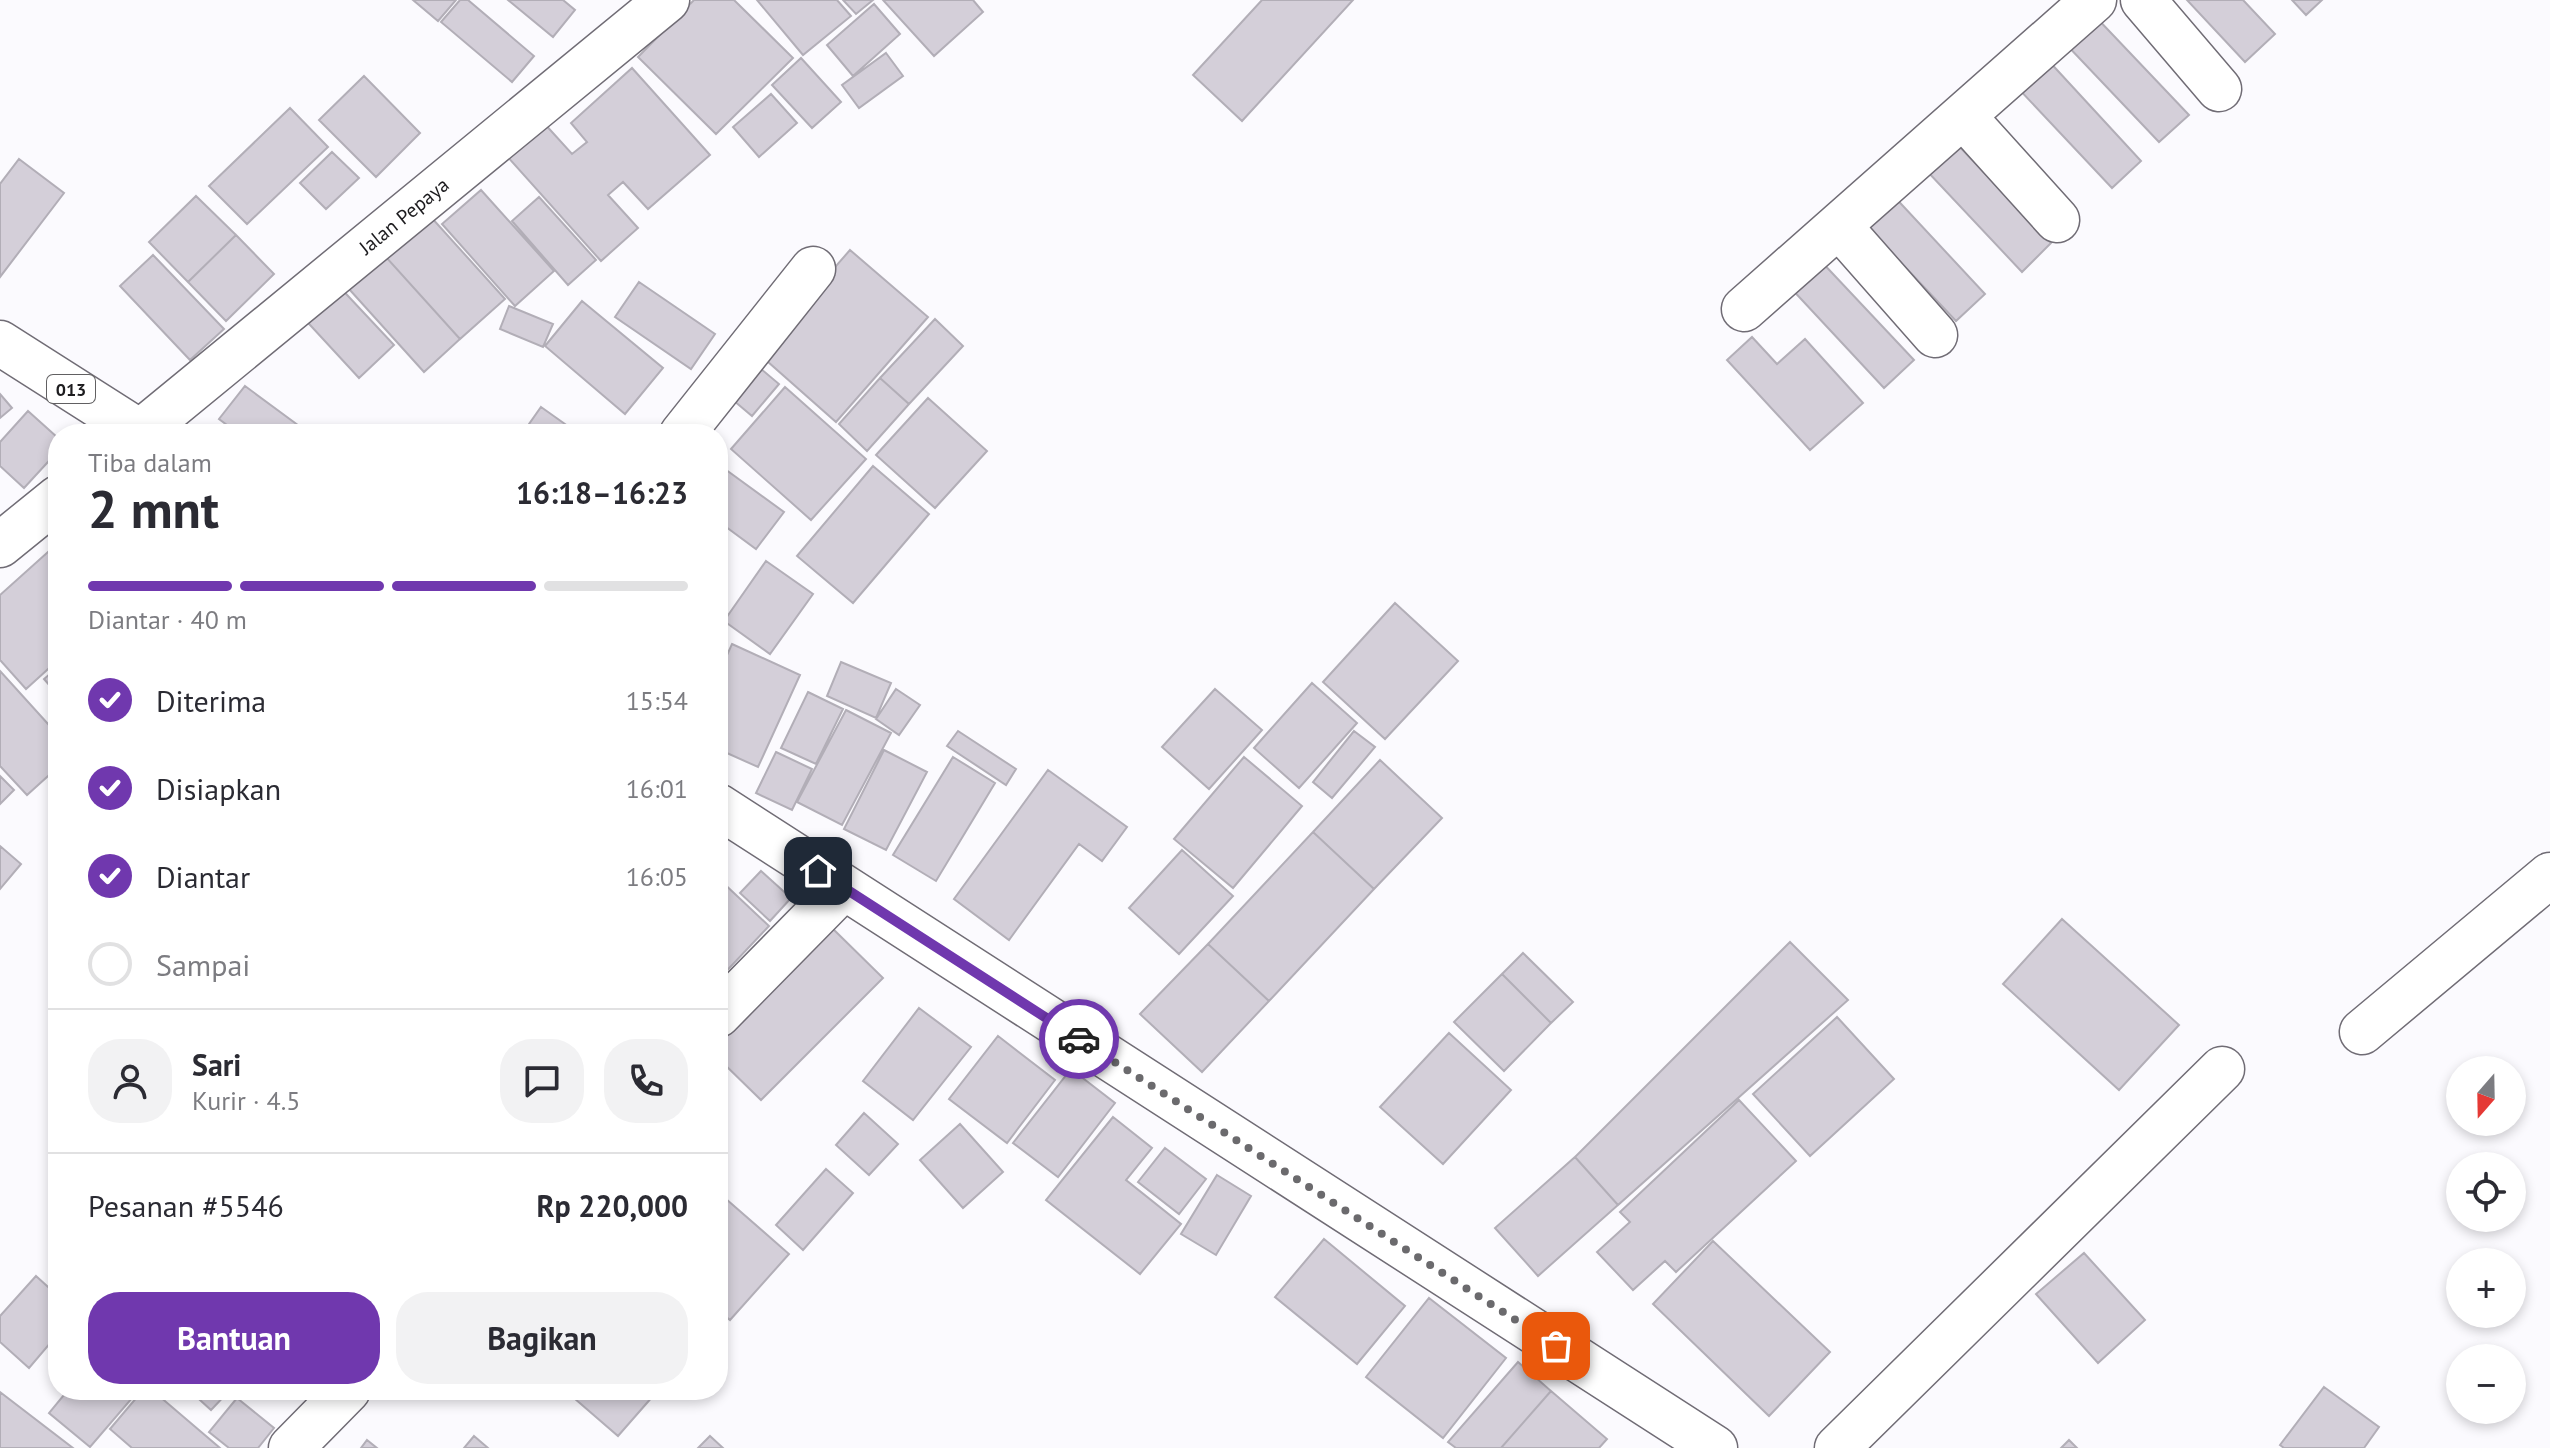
<!DOCTYPE html>
<html lang="id">
<head>
<meta charset="utf-8">
<style>
	:root { --surface:#fff; --page:#f2f2f3; --text:#2b2b33; --muted:#7c7c81; --line:#e1e1e2; --accent:#7038ae }
	body { margin:0; font-family:"PT Sans",sans-serif; background:var(--page); color:var(--text); height:100vh; display:flex; flex-direction:column; font-size:30px; white-space:nowrap }
	* { box-sizing:border-box; margin:0 }
	p { font-size:26px; color:var(--muted) }
	.icon { flex:none; width:44px; height:44px; fill:none; stroke:currentColor; stroke-width:2; stroke-linecap:round; stroke-linejoin:round }
	.map { position:relative; flex:1; overflow:hidden }
	.panel { position:absolute; left:48px; top:424px; width:680px; height:976px; display:flex; flex-direction:column; background:var(--surface); border-radius:32px; box-shadow:0 4px 12px #0003 }
	.panel>* { flex:none }
	.needle { width:52px; rotate:200deg }
	.tools { position:absolute; left:2446px; top:1056px; display:grid; gap:16px }
	.tools a { display:grid; place-items:center; width:80px; height:80px; border-radius:50%; background:var(--surface); box-shadow:0 4px 12px #0003; font-size:40px }
	.pin { position:absolute; display:grid; place-items:center; width:68px; height:68px; color:#fff; margin:-34px; border-radius:16px; box-shadow:0 4px 12px #0006 }
	.courier { position:absolute; display:grid; place-items:center; width:80px; height:80px; margin:-40px; border:6px solid #7038ae; border-radius:50%; background:#fff; color:#222; box-shadow:0 2px 10px #0007 }
	.overview em { font-style:normal; font-weight:800 }
	.overview div { display:flex; flex-direction:column-reverse }
	.overview { display:flex; align-items:center; justify-content:space-between; height:136px; padding:0 40px }
	h1 { font-size:52px; font-weight:800; line-height:60px }
	.bar { display:grid; grid-template-columns:repeat(4,1fr); gap:12px 8px; align-content:center; height:96px; padding:0 40px }
	.bar i { height:10px; border-radius:6px; background:var(--line) }
	.bar .active { background:var(--accent) }
	.bar p { grid-column:span 4 }
	.line { display:flex; align-items:center; gap:20px; padding:0 40px; border-top:2px solid var(--line) }
	.line div { flex:1 }
	.round { display:grid; place-items:center; flex:none; width:84px; height:84px; border-radius:32px; background:var(--page) }
	ol { padding:0 40px; list-style:none }
	li { display:flex; align-items:center; gap:24px; height:88px }
	li p { margin-inline-start:auto }
	li .icon { padding:8px; border-radius:50%; background:var(--accent); color:#fff; stroke-width:4 }
	li:last-child { color:var(--muted) }
	li i { width:44px; height:44px; border:4px solid var(--line); border-radius:50% }
	.cta { display:flex; gap:16px; margin-top:auto; padding:16px 40px }
	.cta a { flex:1; height:92px; border-radius:32px; background:var(--accent); color:#fff; font-size:32px; font-weight:800; line-height:92px; text-align:center }
	.cta a+a { background:var(--page); color:var(--text) }
	.map>svg:first-child { display:block }
	.building { fill:#d4cfd9; stroke:#b2aeb7; stroke-width:2 }
	.lines { fill:none; stroke-linecap:round; stroke-linejoin:round }
	.minor-casing { stroke:#706c75; stroke-width:47 }
	.major-casing { stroke:#706c75; stroke-width:47 }
	.minor { stroke:#fff; stroke-width:44 }
	.major { stroke:#fff; stroke-width:44 }
	.done { stroke:#6b6a6d; stroke-width:8; stroke-dasharray:0 14.4 }
	.route { stroke:#7038ae; stroke-width:10 }
	.labels { text-anchor:middle; dominant-baseline:central; stroke-width:7; stroke-linejoin:round; paint-order:stroke }
	.shield { fill:#fff; stroke:#616062; stroke-width:2 }
	.shield-label { font-size:18px; font-weight:bold; fill:#1d1c1f }
	.street-label { font-size:20px; fill:#1d1c1f; stroke:#fff }
</style>
</head>
<body>
<div class="map">
<svg width="2550" height="1448" viewBox="0 0 2550 1448">
	<rect width="100%" height="100%" fill="#fbfafe"/>
	<path class="building" d="M413,0H456L438,21Z
		M460,0H468L534,56L512,82L441,22Z
		M508,0H563L575,10L553,37Z
		M694,0H734L793,58L716,134L638,57Z
		M757,0H837L851,16L803,55Z
		M843,0H873L856,14Z
		M883,0H973L983,12L934,56Z
		M1262,0H1353L1242,121L1193,75Z
		M2187,0H2243L2275,34L2245,62Z
		M2292,0H2322L2306,15Z
		M874,4L900,34L853,76L827,45Z
		M2093,14L2189,115L2159,142L2063,41Z
		M886,53L903,76L859,108L842,85Z
		M801,58L841,102L812,128L772,85Z
		M2046,58L2141,161L2112,188L2016,86Z
		M632,68L710,155L648,209L623,182L608,195L638,228L601,261L506,155L543,122L572,154L587,142L571,123Z
		M364,76L420,133L376,177L319,120Z
		M771,94L797,123L759,157L733,127Z
		M290,108L328,147L247,224L209,186Z
		M1955,142L2051,243L2022,272L1926,170Z
		M332,152L359,178L326,209L300,183Z
		M19,159L64,193L0,277V184Z
		M481,190L554,271L515,306L442,224Z
		M1890,192L1985,294L1956,321L1860,219Z
		M196,196L236,235L188,282L149,242Z
		M539,197L596,260L568,285L512,221Z
		M421,206L505,299L460,339L376,246Z
		M236,235L274,274L226,321L188,282Z
		M376,246L460,339L424,372L340,279Z
		M850,250L928,317L836,422L759,354Z
		M153,255L224,329L190,360L120,286Z
		M1818,258L1914,360L1884,388L1788,285Z
		M334,281L394,345L359,378L299,313Z
		M639,282L715,334L691,369L615,317Z
		M582,301L663,368L625,414L545,346Z
		M509,306L553,324L543,347L500,329Z
		M935,319L963,346L909,404L880,378Z
		M1752,337L1777,364L1805,339L1863,403L1810,450L1727,360Z
		M754,363L779,384L752,416L727,395Z
		M880,378L909,404L867,451L839,424Z
		M245,386L310,434H239L219,419Z
		M785,387L866,459L811,520L731,449Z
		M0,394L12,408L0,418Z
		M928,398L987,451L935,508L876,455Z
		M541,407L579,434H522Z
		M28,411L58,438V451L24,488L0,466V442Z
		M718,464L784,512L756,549L718,521Z
		M873,466L929,514L853,603L797,556Z
		M58,543V660L26,689L0,660V595Z
		M766,561L813,594L770,654L724,621Z
		M1395,603L1458,661L1385,739L1323,682Z
		M732,644L800,675L758,767L718,749V675Z
		M841,662L891,683L876,718L827,696Z
		M58,667V695L44,679Z
		M0,671L58,735V767L27,795L0,766Z
		M1312,683L1357,723L1299,788L1254,748Z
		M896,689L920,705L899,735L876,719Z
		M1215,689L1262,730L1209,789L1162,747Z
		M808,692L843,709L816,764L781,748Z
		M846,710L891,733L842,825L797,802Z
		M958,731L1016,769L1006,785L947,746Z
		M1354,731L1375,747L1332,798L1313,782Z
		M884,750L927,772L886,850L844,829Z
		M776,752L812,769L792,810L756,793Z
		M953,757L995,783L936,881L893,855Z
		M1244,757L1302,806L1233,888L1174,839Z
		M1380,760L1442,818L1374,889L1313,832Z
		M1048,770L1127,827L1102,861L1079,844L1009,940L954,899Z
		M0,776L14,790L0,804Z
		M1313,832L1374,889L1269,1001L1208,944Z
		M0,846L21,864L0,889Z
		M1182,850L1233,896L1179,954L1129,908Z
		M761,871L791,898L770,921L740,893Z
		M718,878L769,926L718,980Z
		M2062,919L2179,1025L2119,1090L2003,984Z
		M828,924L883,978L761,1100L718,1058V1034Z
		M1790,942L1848,1000L1618,1205L1575,1157Z
		M1208,944L1269,1001L1202,1072L1140,1014Z
		M1523,953L1573,1002L1551,1023L1502,974Z
		M1502,974L1551,1023L1504,1071L1454,1022Z
		M919,1008L971,1047L913,1120L863,1081Z
		M1837,1017L1894,1079L1810,1156L1753,1094Z
		M1449,1033L1511,1090L1443,1164L1380,1107Z
		M998,1036L1055,1080L1007,1143L949,1099Z
		M1071,1069L1115,1103L1058,1177L1013,1143Z
		M1739,1100L1796,1161L1676,1272L1665,1261L1633,1290L1597,1252L1630,1222L1620,1212Z
		M864,1113L898,1144L869,1175L836,1145Z
		M1113,1117L1152,1148L1126,1180L1181,1224L1140,1274L1046,1200Z
		M960,1124L1003,1172L963,1208L920,1160Z
		M1165,1148L1206,1179L1179,1214L1138,1182Z
		M1575,1157L1618,1205L1538,1276L1495,1228Z
		M826,1169L853,1193L803,1250L776,1225Z
		M1217,1175L1251,1196L1216,1255L1181,1234Z
		M718,1192L789,1254L730,1320L718,1310Z
		M1324,1239L1405,1306L1357,1364L1275,1297Z
		M1713,1241L1830,1352L1769,1416L1653,1304Z
		M2084,1253L2145,1320L2098,1363L2036,1294Z
		M36,1276L58,1296V1334L29,1368L0,1342V1316Z
		M1429,1298L1506,1358L1443,1438L1366,1377Z
		M1518,1362L1551,1391L1501,1448H1456L1448,1442Z
		M2324,1387L2379,1427L2364,1448H2284L2280,1445Z
		M68,1390H139L90,1447L49,1413Z
		M143,1390H152L220,1448H132L110,1429Z
		M189,1390H230L211,1410Z
		M568,1390H646L653,1396L618,1436L567,1392Z
		M1551,1391L1607,1439L1599,1448H1501Z
		M0,1392L73,1448H0Z
		M237,1398L274,1428L258,1448H229L209,1432Z
		M474,1436L488,1448H464Z
		M710,1436L723,1448H698Z
		M367,1440L377,1448H361Z
		M2069,1440L2077,1448H2061Z"/>
	<g class="lines">
		<g class="minor-casing">
			<path id="minor" d="M2143,0L2219,89
				M1963,116L2057,220
				M1839,226L1935,335
				M1744,309L2094,0
				M138,434L667,0
				M682,434L813,269
				M0,545L58,498
				M718,1015L843,888
				M2362,1032L2550,875
				M291,1448L348,1390
				M1837,1448L2222,1069"/>
		</g>
		<g class="major-casing">
			<path id="major" d="M0,343L143,434
				M718,806L1715,1448"/>
		</g>
		<use href="#minor" class="minor"/>
		<use href="#major" class="major"/>
	</g>
	<g class="lines">
		<path class="done" d="M1079,1039L1556,1346"/>
		<path class="route" d="M818,871L1079,1039"/>
	</g>
	<g class="labels">
		<rect class="shield" x="47" y="375" width="48" height="28" rx="6"/>
		<g class="shield-label">
			<text x="71" y="389">013</text>
		</g>
		<g class="street-label">
			<text transform="translate(404 216) rotate(-39)">Jalan Pepaya</text>
		</g>
	</g>
</svg>
<div class="tools">
<a><svg class="needle" viewBox="-14 -14 28 28"><path d="M0-13l5 13h-10z" fill="#e53935"/><path d="M0 13l5-13h-10z" fill="#7c7c81"/></svg></a>
<a><svg class="icon" aria-label="locate" viewBox="0 0 24 24"><circle cx="12" cy="12" r="6"/><path d="M12 2v4M12 18v4M2 12h4M18 12h4"/></svg></a>
<a>+</a>
<a>−</a>
</div>
<div class="pin" style="left:1556px;top:1346px;background:#ea580c"><svg class="icon" aria-label="bag" viewBox="0 0 24 24"><path d="M5 8h14l-1 12H6zM9 8a3 3 0 0 1 6 0"/></svg></div>
<div class="pin" style="left:818px;top:871px;background:#1f2937"><svg class="icon" aria-label="home" viewBox="0 0 24 24"><path d="M3 11l9-7 9 7M6 9v11h12V9"/></svg></div>
<div class="courier" style="left:1079px;top:1039px"><svg class="icon" aria-label="car" viewBox="0 0 24 24"><path d="M5 17H2v-5l4-1 3-4h7l3 4 3 1v5h-3M9 17h6M6 11h13"/><circle cx="7" cy="17" r="2"/><circle cx="17" cy="17" r="2"/></svg></div>
<section class="panel">
<div class="overview"><div><h1>2 mnt</h1><p>Tiba dalam</p></div><em>16:18–16:23</em></div>
<div class="bar"><i class="active"></i><i class="active"></i><i class="active"></i><i></i><p>Diantar · 40 m</p></div>
<ol>
<li><svg class="icon" aria-label="check" viewBox="0 0 24 24"><path d="M5 12l5 5 9-10"/></svg>Diterima<p>15:54</p></li>
<li><svg class="icon" aria-label="check" viewBox="0 0 24 24"><path d="M5 12l5 5 9-10"/></svg>Disiapkan<p>16:01</p></li>
<li><svg class="icon" aria-label="check" viewBox="0 0 24 24"><path d="M5 12l5 5 9-10"/></svg>Diantar<p>16:05</p></li>
<li><i></i>Sampai</li>
</ol>
<div class="line" style="height:144px"><a class="round"><svg class="icon" aria-label="person" viewBox="0 0 24 24"><circle cx="12" cy="8" r="4"/><path d="M4 21q1-7 8-7t8 7"/></svg></a><div><b>Sari</b><p>Kurir · 4.5</p></div><a class="round"><svg class="icon" aria-label="chat" viewBox="0 0 24 24"><path d="M4 5h16v11H9l-5 4z"/></svg></a><a class="round"><svg class="icon" aria-label="phone" viewBox="0 0 24 24"><path d="M5 4h4l2 5-3 2q2 4 5 5l2-3 5 2v4C11 20 4 13 5 4z"/></svg></a></div>
<div class="line" style="height:104px"><div>Pesanan #5546</div><b>Rp 220,000</b></div>
<div class="cta"><a>Bantuan</a><a>Bagikan</a></div>
</section>
</div>
</body>
</html>
